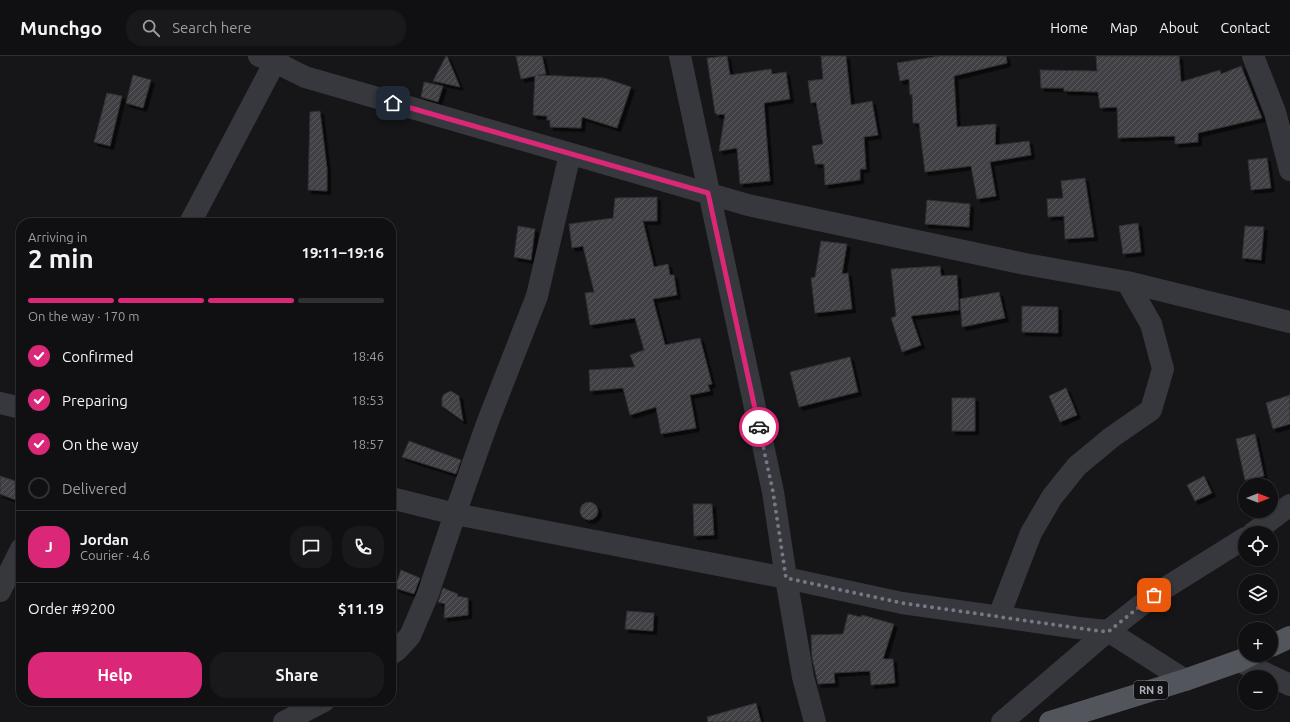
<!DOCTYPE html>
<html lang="en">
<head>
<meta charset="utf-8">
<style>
	:root { --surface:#101012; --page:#19191b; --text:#f1f3f6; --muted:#9c9d9f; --line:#303032; --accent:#db2777 }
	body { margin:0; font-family:Ubuntu,sans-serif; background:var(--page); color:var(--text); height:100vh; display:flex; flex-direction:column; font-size:15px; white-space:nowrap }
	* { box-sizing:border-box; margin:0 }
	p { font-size:13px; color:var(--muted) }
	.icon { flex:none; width:22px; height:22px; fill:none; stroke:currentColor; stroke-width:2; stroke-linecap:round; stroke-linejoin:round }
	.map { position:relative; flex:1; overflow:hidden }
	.details { position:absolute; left:16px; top:162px; width:380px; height:488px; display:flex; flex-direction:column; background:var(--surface); border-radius:16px; box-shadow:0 1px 3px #0004,0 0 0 1px var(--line) }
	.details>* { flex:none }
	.needle { width:26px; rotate:90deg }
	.fabs { position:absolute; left:1238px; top:422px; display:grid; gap:8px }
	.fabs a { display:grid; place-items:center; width:40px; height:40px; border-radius:50%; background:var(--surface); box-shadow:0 1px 3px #0004,0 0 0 1px var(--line); font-size:20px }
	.pin { position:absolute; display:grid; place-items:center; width:34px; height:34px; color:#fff; margin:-17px; border-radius:8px; box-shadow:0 2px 6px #0006 }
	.courier { position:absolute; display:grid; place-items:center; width:40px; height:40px; margin:-20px; border:3px solid #db2777; border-radius:50%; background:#fff; color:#222; box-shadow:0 1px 5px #0007 }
	.headline em { font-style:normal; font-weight:600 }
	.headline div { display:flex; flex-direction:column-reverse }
	.headline { display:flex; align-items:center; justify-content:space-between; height:68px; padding:0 12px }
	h1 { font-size:26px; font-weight:600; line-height:30px }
	.bar { display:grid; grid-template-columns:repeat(4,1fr); gap:6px 4px; align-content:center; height:48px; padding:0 12px }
	.bar i { height:5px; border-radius:3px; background:var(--line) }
	.bar .active { background:var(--accent) }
	.bar p { grid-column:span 4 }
	.line { display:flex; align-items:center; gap:10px; padding:0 12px; border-top:1px solid var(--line) }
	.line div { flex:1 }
	.round { display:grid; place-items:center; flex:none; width:42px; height:42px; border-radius:16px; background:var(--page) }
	ol { padding:0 12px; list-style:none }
	li { display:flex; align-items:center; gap:12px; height:44px }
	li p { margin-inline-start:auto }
	li .icon { padding:4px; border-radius:50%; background:var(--accent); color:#fff; stroke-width:4 }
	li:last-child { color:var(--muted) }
	li i { width:22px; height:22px; border:2px solid var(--line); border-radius:50% }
	.button { display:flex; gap:8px; margin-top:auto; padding:8px 12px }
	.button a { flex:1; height:46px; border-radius:16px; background:var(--accent); color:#fff; font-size:16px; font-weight:600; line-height:46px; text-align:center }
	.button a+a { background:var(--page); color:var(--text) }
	header { display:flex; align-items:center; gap:24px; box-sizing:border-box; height:56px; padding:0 20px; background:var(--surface); border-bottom:1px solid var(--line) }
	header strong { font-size:19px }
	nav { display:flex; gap:22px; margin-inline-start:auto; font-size:14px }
	.search { width:280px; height:36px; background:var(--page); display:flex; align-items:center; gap:10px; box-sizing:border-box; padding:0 14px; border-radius:16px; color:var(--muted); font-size:15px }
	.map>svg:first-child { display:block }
	.building { fill:url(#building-hatch); stroke:#303034; filter:url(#shadow) }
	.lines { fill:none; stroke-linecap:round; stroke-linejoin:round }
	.minor { stroke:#37383d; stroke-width:22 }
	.tertiary { stroke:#37383d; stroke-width:22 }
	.primary { stroke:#53555c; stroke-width:22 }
	.done { stroke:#757880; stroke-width:4; stroke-dasharray:0 7.2 }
	.route { stroke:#db2777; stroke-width:5 }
	.labels { text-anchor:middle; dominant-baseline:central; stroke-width:3; stroke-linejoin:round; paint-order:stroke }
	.shield { fill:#111113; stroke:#7b7e86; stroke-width:1 }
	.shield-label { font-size:11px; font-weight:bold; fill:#a8adb8 }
</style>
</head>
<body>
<header>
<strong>Munchgo</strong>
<div class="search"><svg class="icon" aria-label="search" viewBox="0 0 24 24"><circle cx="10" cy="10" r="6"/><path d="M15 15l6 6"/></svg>Search here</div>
<nav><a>Home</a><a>Map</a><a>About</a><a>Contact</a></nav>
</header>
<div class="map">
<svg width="1290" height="666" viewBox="0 0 1290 666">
	<defs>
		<pattern id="building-hatch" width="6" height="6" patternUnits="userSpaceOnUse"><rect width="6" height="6" fill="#404145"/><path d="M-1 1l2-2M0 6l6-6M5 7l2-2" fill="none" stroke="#595a5e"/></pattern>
		<filter id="shadow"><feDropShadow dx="3.5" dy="3.5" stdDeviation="0" flood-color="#0009"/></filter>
	</defs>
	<rect width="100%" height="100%" fill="#161618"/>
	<path class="building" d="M446,0H447L460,31L433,25Z
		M516,0H542L546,18L538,19L604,22L631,31L617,72L582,61L581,72L550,71V64H547V60L533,59L535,20L521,23Z
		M727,0L730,19L771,13L772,18L786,16L790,43L764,47L770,125L740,128L737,92L719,95L725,58L717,59L716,57H715L707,2Z
		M821,0H846L851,49L872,45L878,79L864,81L866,113H860V124L825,129L824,108H815L812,90L823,88L816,46L811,47L808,25L823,23Z
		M940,0H1006L1007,7L954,20L957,71L996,68L995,89L1029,85L1031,99L990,106L996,140L977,143L971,110L925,116L919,67H913L912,38L910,39L909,23L900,25L897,7Z
		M1096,0H1179L1181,26L1220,14L1221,18L1241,10L1262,62L1198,77V86L1175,88V80L1118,82L1117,51L1100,52L1098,36L1064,35V32H1041L1040,14L1097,15Z
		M133,19L151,24L143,52L126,47Z
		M424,26L443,30L438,46L421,41Z
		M107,37L122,40L110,90L94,86Z
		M320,55L327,112V135L308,134L310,56Z
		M1267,102L1271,132L1251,134L1248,104Z
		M1085,122L1094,181L1065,183L1064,160L1048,161L1047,143L1063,142L1061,125Z
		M657,141V165H643L654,211L668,208L670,219H674L677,239L653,243L665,289L700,282L712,328L708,329L710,335L690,339L696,372L661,378L656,351L630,359L623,332L590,335L589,314L635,311L630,299L644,294L635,262L590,269L585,237L594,236L583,190L572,192L569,168L613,162L615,142Z
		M927,144L970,148L969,171L925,168Z
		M1138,167L1141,196L1123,198L1119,170Z
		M518,170L535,173L531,204L514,201Z
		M1245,170L1264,171L1261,204L1242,202Z
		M821,185L847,188L842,218L848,217L852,253L815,257L811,222L815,221Z
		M940,210L941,220L957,219L959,254L911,260L921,289L902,296L891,262L896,260L891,213Z
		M999,236L1005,262L962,271L960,243Z
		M1022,250L1058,251V277L1022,276Z
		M850,301L858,336L799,351L790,316Z
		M1066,332L1077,359L1060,366L1049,340Z
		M451,335L459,340L463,365L442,350V342L444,338Z
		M1290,339V368L1273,373L1266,347Z
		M952,342H975V375H952Z
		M1255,378L1264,420L1245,424L1236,383Z
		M409,385L461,404L456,418L402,401Z
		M0,420L21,427V446L0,438Z
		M1204,420L1212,437L1195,445L1187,429Z
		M580 455a9 9 0 1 1 18 0a9 9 0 1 1-18 0Z
		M693,448H712L714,479L694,480Z
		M401,514L420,522L414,538L395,532Z
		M443,532L458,538L457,540L468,542V559L444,562L445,548L438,546Z
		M627,555L654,557L653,575L625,573Z
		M848,558L861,561L862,559L894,568L883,603H893L895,627L871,629L870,615L834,617L835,627L818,628L812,602L811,579L843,578Z
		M756,647L761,666H708L707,661Z"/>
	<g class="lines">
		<path class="minor" d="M259,0L275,6L305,21L748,149L1025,208L1127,226L1290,266
			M680,0L773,436L786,522L803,621L815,666
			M1253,0L1275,56L1290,114
			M190,167L278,0
			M0,347L21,352
			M391,442L455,458L786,522L902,547L1078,572L1108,575L1185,624
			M0,535L21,493
			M999,560L1031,477L1052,441L1077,410L1112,381L1151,354L1163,313L1151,268L1127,226
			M391,598L397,594L410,580L428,538L455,458L488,365L537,240L570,98
			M1239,605L1290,629
			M284,666L324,645"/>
		<path class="tertiary" d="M1253,477L1290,449
			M1002,666L1108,575L1154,539L1245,482"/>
		<path class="primary" d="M1271,590L1290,581
			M1050,666L1185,624L1239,605L1251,599"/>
	</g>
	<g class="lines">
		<path class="done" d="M759,371L773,436L786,522L902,547L1078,572L1108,576L1154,539"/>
		<path class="route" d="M393,47L708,137L759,371"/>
	</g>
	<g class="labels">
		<rect class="shield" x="1134" y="625" width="34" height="18" rx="3"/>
		<g class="shield-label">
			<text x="1151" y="634">RN 8</text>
		</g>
	</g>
</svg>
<div class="fabs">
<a><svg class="needle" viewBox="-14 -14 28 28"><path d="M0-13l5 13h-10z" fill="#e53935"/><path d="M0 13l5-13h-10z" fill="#9c9d9f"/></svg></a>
<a><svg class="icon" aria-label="locate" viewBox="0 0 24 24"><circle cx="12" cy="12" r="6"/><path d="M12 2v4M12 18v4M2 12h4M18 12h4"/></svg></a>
<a><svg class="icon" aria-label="layers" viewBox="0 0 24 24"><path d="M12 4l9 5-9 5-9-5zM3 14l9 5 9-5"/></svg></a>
<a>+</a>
<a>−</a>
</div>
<div class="pin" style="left:1154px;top:539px;background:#ea580c"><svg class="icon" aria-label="bag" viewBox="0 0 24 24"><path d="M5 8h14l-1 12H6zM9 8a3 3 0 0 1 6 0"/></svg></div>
<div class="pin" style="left:393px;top:47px;background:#1f2937"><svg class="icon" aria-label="home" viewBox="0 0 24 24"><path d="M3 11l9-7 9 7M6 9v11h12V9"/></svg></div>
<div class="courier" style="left:759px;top:371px"><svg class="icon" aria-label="car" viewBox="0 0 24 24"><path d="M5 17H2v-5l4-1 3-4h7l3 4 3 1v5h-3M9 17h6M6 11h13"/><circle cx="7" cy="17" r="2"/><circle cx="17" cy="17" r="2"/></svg></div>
<section class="details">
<div class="headline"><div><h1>2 min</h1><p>Arriving in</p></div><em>19:11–19:16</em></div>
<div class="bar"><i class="active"></i><i class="active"></i><i class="active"></i><i></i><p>On the way · 170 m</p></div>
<ol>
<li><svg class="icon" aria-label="check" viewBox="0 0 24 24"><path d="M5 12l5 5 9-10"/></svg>Confirmed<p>18:46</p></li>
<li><svg class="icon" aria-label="check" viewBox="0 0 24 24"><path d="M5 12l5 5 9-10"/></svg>Preparing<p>18:53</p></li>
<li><svg class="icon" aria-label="check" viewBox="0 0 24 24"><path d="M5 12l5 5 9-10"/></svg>On the way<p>18:57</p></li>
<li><i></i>Delivered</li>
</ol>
<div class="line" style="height:72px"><b class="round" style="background:var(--accent);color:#fff">J</b><div><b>Jordan</b><p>Courier · 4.6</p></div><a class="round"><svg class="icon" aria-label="chat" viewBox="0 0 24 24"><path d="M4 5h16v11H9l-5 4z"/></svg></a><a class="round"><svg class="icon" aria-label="phone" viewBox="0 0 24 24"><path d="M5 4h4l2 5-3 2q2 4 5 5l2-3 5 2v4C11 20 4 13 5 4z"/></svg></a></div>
<div class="line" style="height:52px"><div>Order #9200</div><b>$11.19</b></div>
<div class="button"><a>Help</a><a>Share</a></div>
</section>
</div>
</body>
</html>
